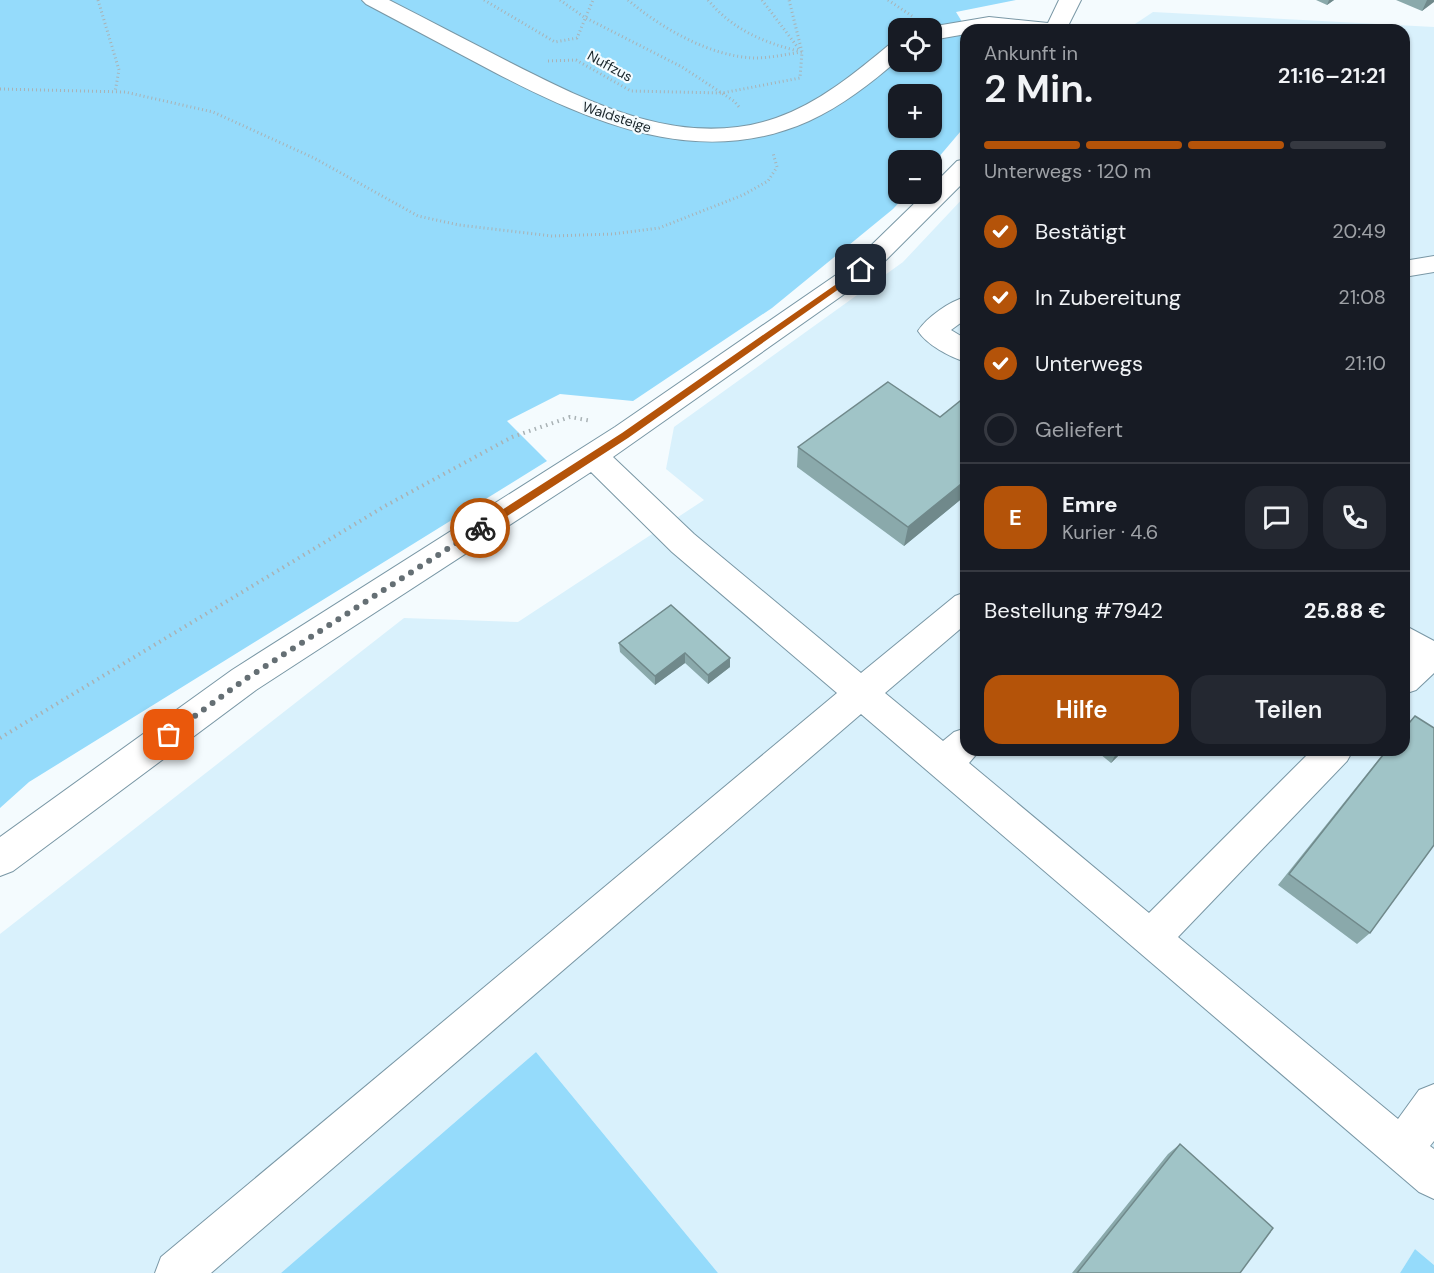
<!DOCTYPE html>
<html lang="de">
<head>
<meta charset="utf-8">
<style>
	:root { --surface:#171b24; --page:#242831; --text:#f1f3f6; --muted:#9ea1a6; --line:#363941; --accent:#b45309 }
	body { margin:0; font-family:"DM Sans",sans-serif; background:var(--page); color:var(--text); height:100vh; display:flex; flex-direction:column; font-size:22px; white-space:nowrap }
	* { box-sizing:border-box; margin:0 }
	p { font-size:20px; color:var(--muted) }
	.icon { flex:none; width:33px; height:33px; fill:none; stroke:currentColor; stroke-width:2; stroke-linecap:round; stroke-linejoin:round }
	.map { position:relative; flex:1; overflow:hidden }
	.panel { position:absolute; left:960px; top:24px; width:450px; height:732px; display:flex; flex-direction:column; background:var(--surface); border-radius:18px; box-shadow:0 2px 4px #0004 }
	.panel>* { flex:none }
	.controls { position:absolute; left:888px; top:18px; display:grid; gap:12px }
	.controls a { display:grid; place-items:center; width:54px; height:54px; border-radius:12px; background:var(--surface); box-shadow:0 2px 4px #0004; font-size:30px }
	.pin { position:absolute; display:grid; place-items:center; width:51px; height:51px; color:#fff; margin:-26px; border-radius:12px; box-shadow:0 3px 9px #0006 }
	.courier { position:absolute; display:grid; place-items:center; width:60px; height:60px; margin:-30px; border:4px solid #b45309; border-radius:50%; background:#fff; color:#222; box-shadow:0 2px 8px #0007 }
	.overview em { font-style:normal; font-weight:600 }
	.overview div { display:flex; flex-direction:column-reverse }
	.overview { display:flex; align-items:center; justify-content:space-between; height:102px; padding:0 24px }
	h1 { font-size:39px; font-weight:600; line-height:45px }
	.bar { display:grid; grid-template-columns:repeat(4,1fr); gap:9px 6px; align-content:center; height:72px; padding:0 24px }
	.bar i { height:8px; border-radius:4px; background:var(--line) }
	.bar .on { background:var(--accent) }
	.bar p { grid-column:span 4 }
	.line { display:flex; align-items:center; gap:15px; padding:0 24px; border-top:2px solid var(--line) }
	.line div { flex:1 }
	.round { display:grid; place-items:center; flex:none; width:63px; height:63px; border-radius:18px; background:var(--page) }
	ol { padding:0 24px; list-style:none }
	li { display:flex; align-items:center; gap:18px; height:66px }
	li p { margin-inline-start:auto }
	li .icon { padding:6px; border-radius:50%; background:var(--accent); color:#fff; stroke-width:4 }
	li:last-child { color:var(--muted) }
	li i { width:33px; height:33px; border:3px solid var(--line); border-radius:50% }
	.cta { display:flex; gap:12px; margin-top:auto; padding:12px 24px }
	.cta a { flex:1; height:69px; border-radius:18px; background:var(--accent); color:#fff; font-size:24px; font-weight:600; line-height:69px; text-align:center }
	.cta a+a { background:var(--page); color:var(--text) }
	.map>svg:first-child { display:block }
	.built { fill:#d9f1fc }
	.green { fill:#95dbfb; fill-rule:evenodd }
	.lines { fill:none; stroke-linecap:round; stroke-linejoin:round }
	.minor-casing { stroke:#7997a5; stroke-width:2 }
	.path-far1 { stroke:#a9b2b5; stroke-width:3; stroke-dasharray:1 3; stroke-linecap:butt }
	.path { stroke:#a9b2b5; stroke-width:4; stroke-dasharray:1.5 4.5; stroke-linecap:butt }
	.minor { fill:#fff; fill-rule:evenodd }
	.wall { fill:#8aa9ab }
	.shaded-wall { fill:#70898b }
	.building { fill:#a0c4c7; stroke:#70898b; stroke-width:1.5 }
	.route { fill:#b45309 }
	.done { stroke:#656f74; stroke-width:6; stroke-dasharray:0 10.8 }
	.labels { text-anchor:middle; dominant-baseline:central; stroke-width:4.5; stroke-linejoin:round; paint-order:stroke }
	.far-street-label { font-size:14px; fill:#182429; stroke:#f4fbfe }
</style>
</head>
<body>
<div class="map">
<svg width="1434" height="1273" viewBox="0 0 1434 1273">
	<rect width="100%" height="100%" fill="#f4fbfe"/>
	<path class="built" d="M1153,12L1434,27V1265L1415,1249L1400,1273H718L536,1052L281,1273H0V934L404,618L518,622L704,500L666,469L674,427L903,262L966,195V750H1404V30H1126Z"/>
	<path class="green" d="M0,0H1016L956,12L967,30L966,125L932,165V160H898V194H907L893,209L772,308L633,401L560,394L507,421L547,461L29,782L0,808ZM898,28H932V62H898ZM898,94H932V128H898Z
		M536,1052L718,1273H281Z
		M1415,1249L1434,1265V1273H1400Z"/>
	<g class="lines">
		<g class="minor-casing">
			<path id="minor" d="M362,0H389C430,21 470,42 511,63C592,104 683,150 776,118C819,103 855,73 890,44L898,43V60C871,83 842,106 809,121C700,170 592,123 494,72C451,49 409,27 366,4Z
				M1059,0H1081L1066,30H966V34L932,40V28H924L989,17L1048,23Z
				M966,159V180L870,276L613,457L694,534L861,673L955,596L966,592V624L885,693L943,741L954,732L966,728V750H980L969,763L1149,913L1312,750H1353L1347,761L1178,937L1398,1119L1419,1090L1434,1084V1141L1430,1146L1434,1149V1199L1419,1192L861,714L211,1273H155L161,1257L837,693L672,552L591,472L256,690L13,871L0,876V837L232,670L615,427L852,264L924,194H932V186L957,161Z
				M1434,256V272L1404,277V261Z
				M966,297V319L951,330L966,339V362C950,357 927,345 918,331C927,317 950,301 966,297Z
				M1404,625L1434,641V673L1416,690L1404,694Z"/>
		</g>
		<path class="path-far1" d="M98,0L119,70L115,92
			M484,0L555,42L577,38L593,0
			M560,0L584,17L682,67L734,101L740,108
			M628,0C661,28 711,57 755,58C771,58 787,54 802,52
			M708,0C732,29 762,42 798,51
			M762,0L799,49
			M888,0L912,16
			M548,61L576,60L631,91L722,93L800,78L802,52L789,0
			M0,89L125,92L213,112L314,158L418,216L459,225L552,236L613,234L659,228L743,195L768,181L777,167L773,153"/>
		<path class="path" d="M0,738L385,506L512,437L570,417L592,421"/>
		<use href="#minor" class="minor"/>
	</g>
	<path class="wall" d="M1316,0H1334L1327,5Z
		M1396,0H1434L1422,11Z
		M966,398V497L965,496L904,546L797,467L798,447L940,417Z
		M671,605L730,667L708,684L685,663L655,685L620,652L619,643Z
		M1415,716L1370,933L1357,944L1278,885L1386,750H1404V728Z
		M1095,750H1124L1111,763Z
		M1180,1144L1240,1273H1072L1168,1154Z"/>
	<path class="shaded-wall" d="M1329,0H1334L1327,5Z
		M1427,0H1434V2L1422,11Z
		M966,480L965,496L904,546L908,527Z
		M685,653V663L655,685V676Z
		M730,658V667L708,684V675Z
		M1118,750H1124L1111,763Z"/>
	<path class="building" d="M888,382L940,417L965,397L966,398V480L908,527L798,447Z
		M671,605L730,658L708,675L685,653L655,676L619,643Z
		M1415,716L1434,728V845L1370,933L1289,874L1387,750H1404V729Z
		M1180,1144L1273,1228L1240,1273H1077Z"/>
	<path class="route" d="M861,267L863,272L628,438L484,531H477V526L622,433Z"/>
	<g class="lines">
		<path class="done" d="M169,735L244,680L480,528"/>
	</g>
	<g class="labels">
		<g class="far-street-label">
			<text transform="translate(610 66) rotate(29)">Nuffzus</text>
			<text transform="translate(617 117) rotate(18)">Waldsteige</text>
		</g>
	</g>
</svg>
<div class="controls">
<a><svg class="icon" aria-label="locate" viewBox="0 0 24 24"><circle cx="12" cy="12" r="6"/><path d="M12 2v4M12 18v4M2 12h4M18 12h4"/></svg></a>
<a>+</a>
<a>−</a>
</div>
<div class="pin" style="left:169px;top:735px;background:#ea580c"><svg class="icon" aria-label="bag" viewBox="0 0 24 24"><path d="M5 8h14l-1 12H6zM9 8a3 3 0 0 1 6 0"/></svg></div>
<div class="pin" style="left:861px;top:270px;background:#1f2937"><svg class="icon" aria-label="home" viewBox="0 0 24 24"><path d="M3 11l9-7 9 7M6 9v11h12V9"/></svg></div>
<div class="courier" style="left:480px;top:528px"><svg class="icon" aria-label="bike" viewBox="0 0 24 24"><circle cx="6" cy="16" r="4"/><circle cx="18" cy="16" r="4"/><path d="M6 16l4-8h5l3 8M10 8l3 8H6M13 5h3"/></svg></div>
<section class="panel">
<div class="overview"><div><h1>2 Min.</h1><p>Ankunft in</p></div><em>21:16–21:21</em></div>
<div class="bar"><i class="on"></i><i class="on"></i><i class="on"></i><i></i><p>Unterwegs · 120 m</p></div>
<ol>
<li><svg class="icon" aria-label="check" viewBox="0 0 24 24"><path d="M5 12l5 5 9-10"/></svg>Bestätigt<p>20:49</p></li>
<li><svg class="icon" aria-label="check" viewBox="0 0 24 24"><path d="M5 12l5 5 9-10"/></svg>In Zubereitung<p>21:08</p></li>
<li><svg class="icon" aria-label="check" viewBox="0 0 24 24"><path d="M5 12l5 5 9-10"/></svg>Unterwegs<p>21:10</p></li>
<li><i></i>Geliefert</li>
</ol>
<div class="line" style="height:108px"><b class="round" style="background:var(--accent);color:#fff">E</b><div><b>Emre</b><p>Kurier · 4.6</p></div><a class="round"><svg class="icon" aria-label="chat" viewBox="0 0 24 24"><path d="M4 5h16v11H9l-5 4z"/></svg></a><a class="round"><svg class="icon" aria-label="phone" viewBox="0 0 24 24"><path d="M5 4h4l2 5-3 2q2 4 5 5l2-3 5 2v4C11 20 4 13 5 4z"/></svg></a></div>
<div class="line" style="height:78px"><div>Bestellung #7942</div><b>25.88 €</b></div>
<div class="cta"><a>Hilfe</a><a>Teilen</a></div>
</section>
</div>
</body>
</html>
